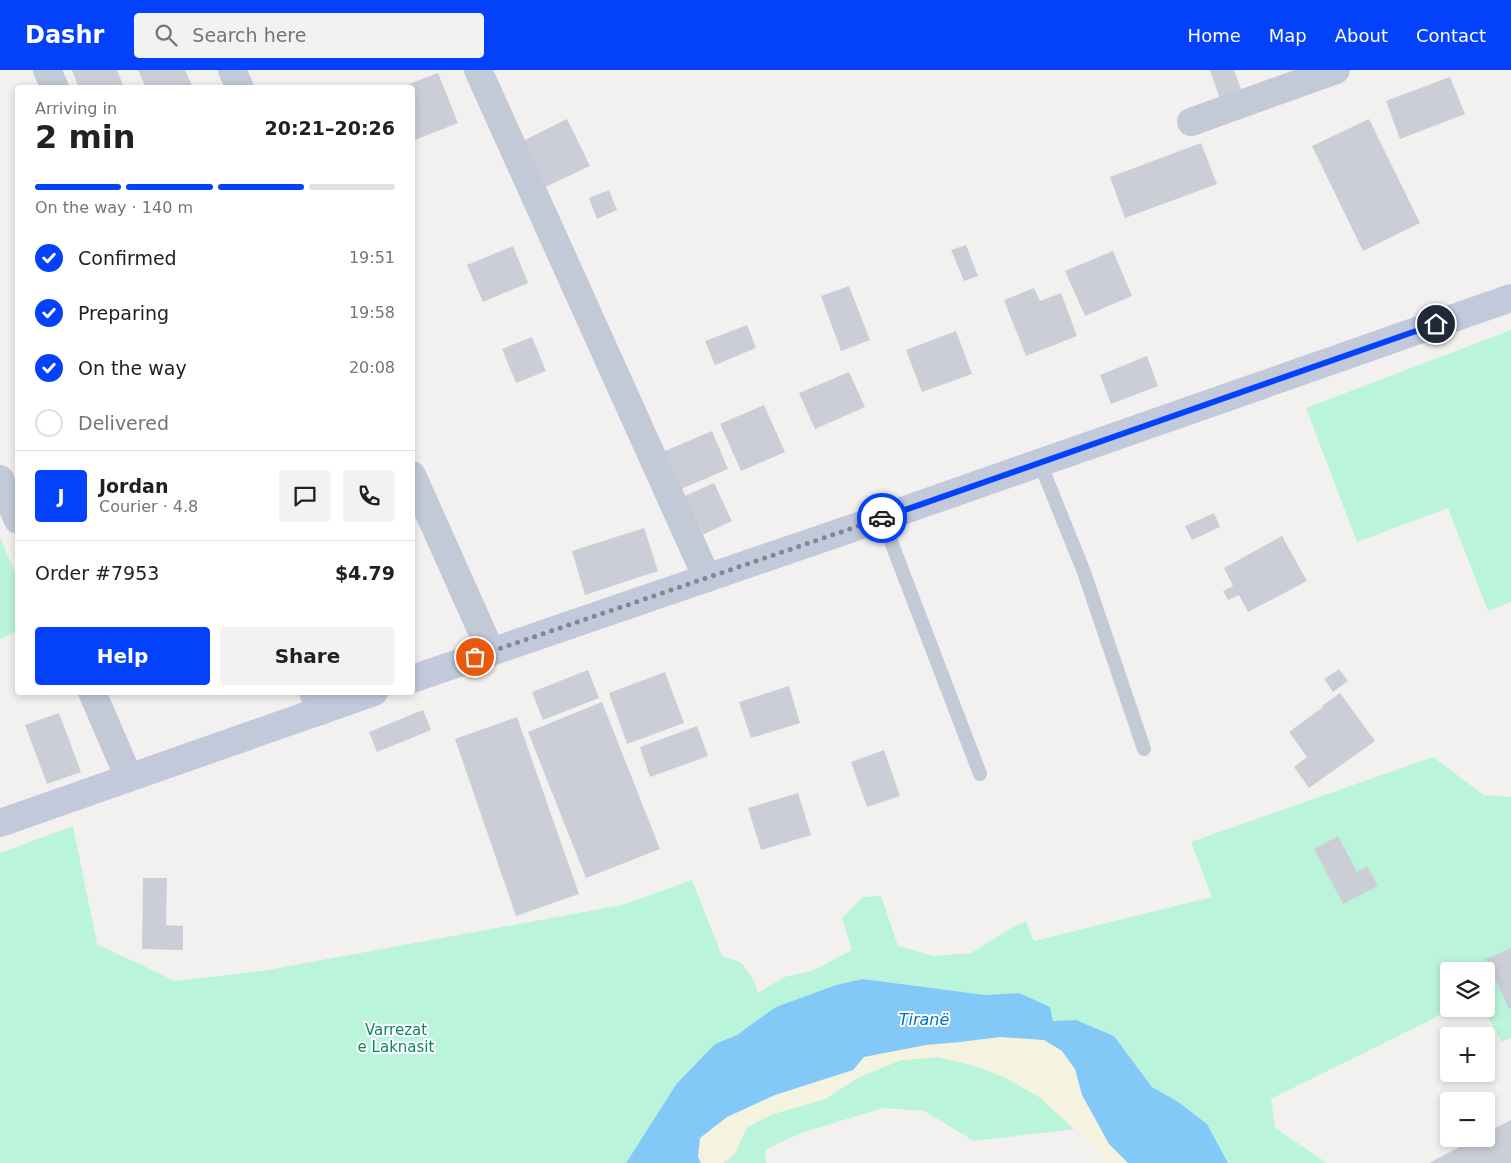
<!DOCTYPE html>
<html lang="en">
<head>
<meta charset="utf-8">
<style>
	:root { --surface:#fff; --page:#f2f2f2; --text:#202124; --muted:#757577; --line:#e0e0e0; --accent:#0342fa }
	body { margin:0; font-family:"DejaVu Sans",sans-serif; background:var(--page); color:var(--text); height:100vh; display:flex; flex-direction:column; font-size:19px; white-space:nowrap }
	* { box-sizing:border-box; margin:0 }
	p { font-size:16px; color:var(--muted) }
	.icon { flex:none; width:28px; height:28px; fill:none; stroke:currentColor; stroke-width:2; stroke-linecap:round; stroke-linejoin:round }
	.map { position:relative; flex:1; overflow:hidden }
	.side { position:absolute; left:15px; top:15px; width:400px; height:610px; display:flex; flex-direction:column; background:var(--surface); border-radius:5px; box-shadow:0 2px 8px #0003 }
	.side>* { flex:none }
	.controls { position:absolute; left:1440px; top:892px; display:grid; gap:10px }
	.controls a { display:grid; place-items:center; width:55px; height:55px; border-radius:5px; background:var(--surface); box-shadow:0 2px 8px #0003; font-size:25px }
	.pin { position:absolute; display:grid; place-items:center; width:42px; height:42px; color:#fff; margin:-21px; border:2px solid #fff; border-radius:50%; box-shadow:0 1px 5px #0007 }
	.courier { position:absolute; display:grid; place-items:center; width:50px; height:50px; margin:-25px; border:4px solid #0342fa; border-radius:50%; background:#fff; color:#222; box-shadow:0 1px 6px #0007 }
	.overview em { font-style:normal; font-weight:700 }
	.overview div { display:flex; flex-direction:column-reverse }
	.overview { display:flex; align-items:center; justify-content:space-between; height:85px; padding:0 20px }
	h1 { font-size:32px; font-weight:700; line-height:38px }
	.bar { display:grid; grid-template-columns:repeat(4,1fr); gap:8px 5px; align-content:center; height:60px; padding:0 20px }
	.bar i { height:6px; border-radius:4px; background:var(--line) }
	.bar .selected { background:var(--accent) }
	.bar p { grid-column:span 4 }
	.line { display:flex; align-items:center; gap:12px; padding:0 20px; border-top:1px solid var(--line) }
	.line div { flex:1 }
	.round { display:grid; place-items:center; flex:none; width:52px; height:52px; border-radius:5px; background:var(--page) }
	ol { padding:0 20px; list-style:none }
	li { display:flex; align-items:center; gap:15px; height:55px }
	li p { margin-inline-start:auto }
	li .icon { padding:5px; border-radius:50%; background:var(--accent); color:#fff; stroke-width:4 }
	li:last-child { color:var(--muted) }
	li i { width:28px; height:28px; border:2px solid var(--line); border-radius:50% }
	.primary-button { display:flex; gap:10px; margin-top:auto; padding:10px 20px }
	.primary-button a { flex:1; height:58px; border-radius:5px; background:var(--accent); color:#fff; font-size:20px; font-weight:700; line-height:58px; text-align:center }
	.primary-button a+a { background:var(--page); color:var(--text) }
	header { display:flex; align-items:center; gap:30px; box-sizing:border-box; height:70px; padding:0 25px; background:var(--accent); color:#fff }
	header strong { font-size:24px }
	nav { display:flex; gap:28px; margin-inline-start:auto; font-size:18px }
	.search { width:350px; height:45px; background:var(--page); display:flex; align-items:center; gap:12px; box-sizing:border-box; padding:0 18px; border-radius:5px; color:var(--muted); font-size:19px }
	.map>svg:first-child { display:block }
	.green { fill:#baf5db }
	.sand { fill:#f5f2df }
	.water { fill:#82c9f7 }
	.building { fill:#cbced6 }
	.lines { fill:none; stroke-linecap:round; stroke-linejoin:round }
	.lane { stroke:#c2c9d7; stroke-width:14 }
	.street { stroke:#c2c9d7; stroke-width:28 }
	.secondary { stroke:#c1c9db; stroke-width:28 }
	.done { stroke:#828792; stroke-width:5; stroke-dasharray:0 9 }
	.route { stroke:#0342fa; stroke-width:6 }
	.labels { text-anchor:middle; dominant-baseline:central; stroke-width:4; stroke-linejoin:round; paint-order:stroke }
	.park-label { font-size:15px; fill:#0c865f; stroke:#fff }
	.water-label { font-size:16px; font-style:italic; fill:#0071b9; stroke:#fff }
</style>
</head>
<body>
<header>
<strong>Dashr</strong>
<div class="search"><svg class="icon" aria-label="search" viewBox="0 0 24 24"><circle cx="10" cy="10" r="6"/><path d="M15 15l6 6"/></svg>Search here</div>
<nav><a>Home</a><a>Map</a><a>About</a><a>Contact</a></nav>
</header>
<div class="map">
<svg width="1511" height="1093" viewBox="0 0 1511 1093">
	<rect width="100%" height="100%" fill="#f3f0f0"/>
	<path class="green" d="M1511,260V532L1488,541L1448,438L1357,472L1306,338Z
		M0,467L17,508V562L0,569Z
		M1433,687L1484,725L1511,727V968L1502,972L1483,939H1486V901H1449V939H1452L1271,1029L1275,1058L1327,1093H1228L1207,1054L1177,1031L1152,1017L1114,966L1076,950L1053,951L1020,923L985,925L863,909L836,915L777,937L756,951L737,965L715,974L679,1010L626,1093H0V783L73,756L97,874L175,911L262,901L622,835L692,810L722,886L742,893L754,911L758,923L784,907L812,901L852,880L842,848L863,827L881,826L898,876L934,886L971,883L1013,857L1026,851L1034,871L1212,827L1191,772Z
		M938,987L976,996L1004,1007L1038,1026L1076,1059L974,1071L924,1041L883,1038L801,1063L765,1080L766,1093H723L734,1085L747,1057L773,1044L825,1029L859,1007L901,990Z"/>
	<path class="sand" d="M1000,967L1044,970L1062,981L1075,999L1082,1025L1109,1074L1128,1093H1112L1109,1091L1038,1026L1004,1007L976,996L938,987L901,990L859,1007L825,1029L773,1044L747,1057L734,1085L723,1093H701L698,1087L700,1068L727,1047L775,1025L853,1000L864,987L926,975L960,972Z"/>
	<path class="water" d="M863,909L985,925L1019,923L1050,937L1053,951L1076,950L1114,966L1152,1017L1177,1031L1207,1054L1228,1093H1128L1109,1074L1082,1025L1075,999L1062,981L1044,970L1000,967L960,972L926,975L864,987L853,1000L775,1025L727,1047L700,1068L698,1087L701,1093H626L677,1013L715,974L737,965L756,951L776,937L836,915Z"/>
	<path class="building" d="M72,0H117L123,15L117,18H79Z
		M138,0H185L193,18H146Z
		M1210,0H1234L1244,27L1222,35Z
		M438,3L458,53L412,71V18L401,17Z
		M1450,7L1465,44L1400,69L1386,31Z
		M567,49L590,96L541,119L519,73Z
		M1369,49L1420,153L1363,181L1312,76Z
		M1201,73L1217,114L1125,148L1110,107Z
		M609,120L617,140L597,149L589,128Z
		M966,175L978,206L964,211L951,180Z
		M513,176L528,213L483,232L467,195Z
		M1113,181L1132,226L1085,246L1065,201Z
		M849,216L870,270L841,281L821,226Z
		M1034,218L1040,231L1061,223L1077,266L1026,286L1004,230Z
		M747,255L756,278L715,295L705,271Z
		M956,261L972,304L922,322L906,280Z
		M532,267L546,301L516,313L502,279Z
		M1147,286L1158,316L1111,334L1100,305Z
		M849,302L865,337L815,359L799,323Z
		M764,335L785,382L741,401L720,354Z
		M712,361L728,399L681,419L665,381Z
		M714,413L732,451L696,468L678,429Z
		M1214,443L1220,457L1192,470L1185,456Z
		M644,458L658,501L585,525L572,481Z
		M1282,466L1307,511L1248,542L1239,525L1228,530L1223,521L1233,516L1224,498Z
		M1339,599L1348,611L1333,622L1324,609Z
		M588,600L599,628L543,650L532,622Z
		M665,602L684,653L627,674L609,623Z
		M789,616L800,653L751,668L739,632Z
		M1340,623L1375,671L1309,718L1294,697L1307,687L1289,662L1323,637L1322,636Z
		M602,632L660,779L586,808L528,662Z
		M423,640L431,660L377,682L369,662Z
		M59,643L81,702L47,714L25,655Z
		M517,647L579,824L516,846L455,669Z
		M697,656L708,686L650,707L640,677Z
		M884,680L900,726L867,737L851,692Z
		M798,723L811,765L761,780L748,738Z
		M1338,766L1357,802L1367,796L1378,816L1343,834L1314,779Z
		M143,808H167L166,855L183,856V880L142,879Z
		M1511,878V938L1509,939L1486,889Z
		M1511,1050V1093H1429L1475,1069H1486V1063Z"/>
	<g class="lines">
		<path class="lane" d="M1040,393L1084,502L1144,679
			M882,448L980,704"/>
		<path class="street" d="M47,0L55,18
			M232,0L240,18
			M478,0L707,508
			M1191,52L1336,0
			M412,405L491,582
			M0,409L18,450
			M92,622L129,708
			M313,622L321,641"/>
		<path class="secondary" d="M412,609L882,448L1511,228
			M0,753L374,622"/>
	</g>
	<g class="lines">
		<path class="done" d="M475,587L882,448"/>
		<path class="route" d="M882,448L1436,254"/>
	</g>
	<g class="labels">
		<g class="park-label">
			<text x="396" y="960">Varrezat<tspan x="396" dy="17">e Laknasit</tspan></text>
		</g>
		<g class="water-label">
			<text x="924" y="949">Tiranë</text>
		</g>
	</g>
</svg>
<div class="controls">
<a><svg class="icon" aria-label="layers" viewBox="0 0 24 24"><path d="M12 4l9 5-9 5-9-5zM3 14l9 5 9-5"/></svg></a>
<a>+</a>
<a>−</a>
</div>
<div class="pin" style="left:475px;top:587px;background:#ea580c"><svg class="icon" aria-label="bag" viewBox="0 0 24 24"><path d="M5 8h14l-1 12H6zM9 8a3 3 0 0 1 6 0"/></svg></div>
<div class="pin" style="left:1436px;top:254px;background:#1f2937"><svg class="icon" aria-label="home" viewBox="0 0 24 24"><path d="M3 11l9-7 9 7M6 9v11h12V9"/></svg></div>
<div class="courier" style="left:882px;top:448px"><svg class="icon" aria-label="car" viewBox="0 0 24 24"><path d="M5 17H2v-5l4-1 3-4h7l3 4 3 1v5h-3M9 17h6M6 11h13"/><circle cx="7" cy="17" r="2"/><circle cx="17" cy="17" r="2"/></svg></div>
<section class="side">
<div class="overview"><div><h1>2 min</h1><p>Arriving in</p></div><em>20:21–20:26</em></div>
<div class="bar"><i class="selected"></i><i class="selected"></i><i class="selected"></i><i></i><p>On the way · 140 m</p></div>
<ol>
<li><svg class="icon" aria-label="check" viewBox="0 0 24 24"><path d="M5 12l5 5 9-10"/></svg>Confirmed<p>19:51</p></li>
<li><svg class="icon" aria-label="check" viewBox="0 0 24 24"><path d="M5 12l5 5 9-10"/></svg>Preparing<p>19:58</p></li>
<li><svg class="icon" aria-label="check" viewBox="0 0 24 24"><path d="M5 12l5 5 9-10"/></svg>On the way<p>20:08</p></li>
<li><i></i>Delivered</li>
</ol>
<div class="line" style="height:90px"><b class="round" style="background:var(--accent);color:#fff">J</b><div><b>Jordan</b><p>Courier · 4.8</p></div><a class="round"><svg class="icon" aria-label="chat" viewBox="0 0 24 24"><path d="M4 5h16v11H9l-5 4z"/></svg></a><a class="round"><svg class="icon" aria-label="phone" viewBox="0 0 24 24"><path d="M5 4h4l2 5-3 2q2 4 5 5l2-3 5 2v4C11 20 4 13 5 4z"/></svg></a></div>
<div class="line" style="height:65px"><div>Order #7953</div><b>$4.79</b></div>
<div class="primary-button"><a>Help</a><a>Share</a></div>
</section>
</div>
</body>
</html>
